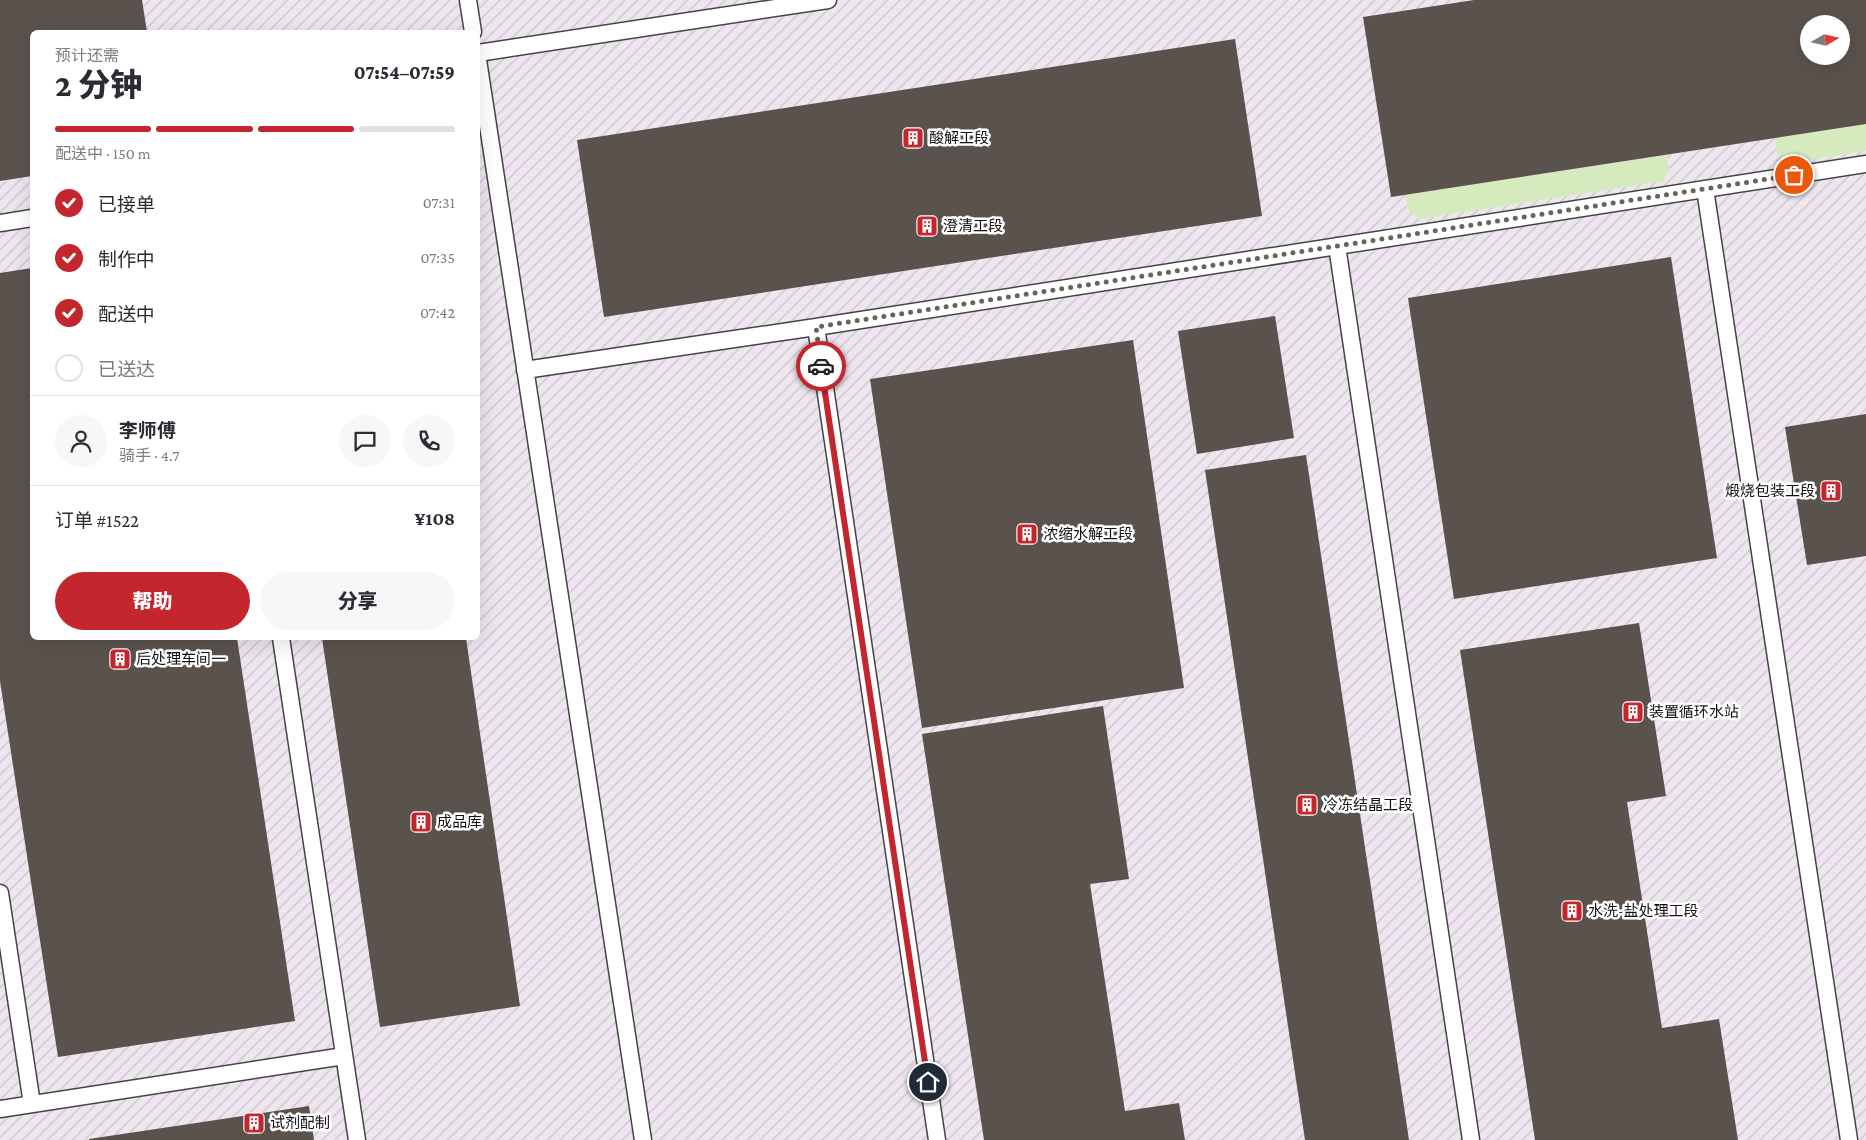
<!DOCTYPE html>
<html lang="zh">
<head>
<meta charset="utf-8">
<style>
	:root { --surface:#fff; --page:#f7f7f7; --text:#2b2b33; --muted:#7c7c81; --line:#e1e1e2; --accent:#c4262e }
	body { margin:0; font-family:"Crimson Pro","Noto Sans SC",serif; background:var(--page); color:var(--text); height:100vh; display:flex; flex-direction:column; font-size:19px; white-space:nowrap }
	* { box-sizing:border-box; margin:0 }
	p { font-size:16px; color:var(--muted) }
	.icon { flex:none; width:28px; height:28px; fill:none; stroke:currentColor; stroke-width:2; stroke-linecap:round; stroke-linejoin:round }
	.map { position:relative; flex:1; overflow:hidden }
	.panel { position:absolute; left:30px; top:30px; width:450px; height:610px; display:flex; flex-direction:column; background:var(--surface); border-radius:8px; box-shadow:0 5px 20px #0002 }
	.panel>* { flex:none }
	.needle { width:32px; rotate:81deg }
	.fabs { position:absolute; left:1800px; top:15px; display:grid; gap:10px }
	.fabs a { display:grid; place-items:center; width:50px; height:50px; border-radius:50%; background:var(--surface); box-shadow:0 5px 20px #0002; font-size:25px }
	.pin { position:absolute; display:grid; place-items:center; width:42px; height:42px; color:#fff; margin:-21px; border:2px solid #fff; border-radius:50%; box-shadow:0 1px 5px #0007 }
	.courier { position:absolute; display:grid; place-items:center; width:50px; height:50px; margin:-25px; border:4px solid #c4262e; border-radius:50%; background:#fff; color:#222; box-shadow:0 1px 6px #0007 }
	.summary em { font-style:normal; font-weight:800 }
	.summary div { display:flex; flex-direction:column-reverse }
	.summary { display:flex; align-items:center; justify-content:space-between; height:85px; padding:0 25px }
	h1 { font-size:32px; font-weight:800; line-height:38px }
	.bar { display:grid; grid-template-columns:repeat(4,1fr); gap:8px 5px; align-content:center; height:60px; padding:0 25px }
	.bar i { height:6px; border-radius:4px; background:var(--line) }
	.bar .selected { background:var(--accent) }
	.bar p { grid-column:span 4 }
	.line { display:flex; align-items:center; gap:12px; padding:0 25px; border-top:1px solid var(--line) }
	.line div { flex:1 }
	.round { display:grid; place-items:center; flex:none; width:52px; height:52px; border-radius:26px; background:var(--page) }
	ol { padding:0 25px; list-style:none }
	li { display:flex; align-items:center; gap:15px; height:55px }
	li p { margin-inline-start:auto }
	li .icon { padding:5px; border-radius:50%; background:var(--accent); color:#fff; stroke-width:4 }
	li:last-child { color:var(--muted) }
	li i { width:28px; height:28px; border:2px solid var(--line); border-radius:50% }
	.button { display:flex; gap:10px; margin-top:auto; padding:10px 25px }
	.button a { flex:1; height:58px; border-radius:30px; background:var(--accent); color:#fff; font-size:20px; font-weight:800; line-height:58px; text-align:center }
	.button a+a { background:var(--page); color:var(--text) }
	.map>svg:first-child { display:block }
	.industrial { fill:url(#industrial-furrows); fill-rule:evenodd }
	.grass { fill:#d5ebbd }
	.building { fill:#5a524d; fill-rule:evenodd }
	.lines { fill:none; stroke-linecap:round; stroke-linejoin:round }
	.lane-casing { stroke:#444; stroke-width:19 }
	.lane { stroke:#fff; stroke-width:16 }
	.done { stroke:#646461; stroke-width:5; stroke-dasharray:0 9 }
	.route { stroke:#c4262e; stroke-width:6 }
	.labels { text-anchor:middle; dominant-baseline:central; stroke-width:5; stroke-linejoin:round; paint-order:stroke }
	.poi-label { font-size:15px; fill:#111; stroke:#fff; text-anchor:start }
</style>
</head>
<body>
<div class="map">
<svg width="1866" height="1140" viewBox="0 0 1866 1140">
	<defs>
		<pattern id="industrial-furrows" width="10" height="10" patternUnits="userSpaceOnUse" patternTransform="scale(1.25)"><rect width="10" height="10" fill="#eee6ef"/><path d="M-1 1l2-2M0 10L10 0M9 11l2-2" fill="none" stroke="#cbc4cc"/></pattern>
	</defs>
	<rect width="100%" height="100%" fill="#fffdf5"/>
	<path class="industrial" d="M0,0H1866V1140H0ZM1809,24H1841V56H1809ZM32,32H478V638H32Z"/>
	<path class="grass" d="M1866,124V151L1787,163L1777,153L1775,138Z
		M1667,155C1668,165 1670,173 1663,181L1419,219L1409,212L1405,195Z"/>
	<path class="building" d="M0,0H142L147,32H32V176L0,181Z
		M1474,0H1866V124L1391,197L1363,17ZM1809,24H1841V56H1809Z
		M1235,39L1262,216L604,317L577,140Z
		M1671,257L1717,558L1454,599L1408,298Z
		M32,268V638H237L295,1021L58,1057L0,681V273Z
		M1275,316L1294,438L1197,454L1178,331Z
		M1133,340L1184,688L922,728L870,379Z
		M1866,414V556L1807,565L1785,427Z
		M1306,455L1409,1140H1305L1205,470Z
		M1639,623L1666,796L1627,802L1662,1028L1719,1019L1738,1140H1535L1460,650Z
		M322,638H466L520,1006L380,1027Z
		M1103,706L1129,879L1090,884L1125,1111L1179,1103L1185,1140H984L922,734Z
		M309,1106L314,1140H89V1139Z"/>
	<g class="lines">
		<g class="lane-casing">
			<path id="lane" d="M468,0L473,32
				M478,53L828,0
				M478,60L643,1140
				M1705,189L1849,1140
				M0,223L32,218
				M1337,246L1471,1140
				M816,327L937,1140
				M525,370L816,327L1866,164
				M281,638L357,1140
				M0,893L32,1104
				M0,1109L344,1056"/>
		</g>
		<use href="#lane" class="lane"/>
	</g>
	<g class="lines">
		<path class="done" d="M821,366L816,327L1794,175"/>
		<path class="route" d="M821,366L928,1082"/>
	</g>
	<defs>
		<g id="building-square" transform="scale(1.125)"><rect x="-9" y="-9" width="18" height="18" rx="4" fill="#c4262e" stroke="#fff"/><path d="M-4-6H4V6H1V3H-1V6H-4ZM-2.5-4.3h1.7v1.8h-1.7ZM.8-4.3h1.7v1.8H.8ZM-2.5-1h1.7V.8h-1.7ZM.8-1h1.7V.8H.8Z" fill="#fff"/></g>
	</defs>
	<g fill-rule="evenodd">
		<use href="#building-square" x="913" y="138"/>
		<use href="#building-square" x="927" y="226"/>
		<use href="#building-square" x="1831" y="491"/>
		<use href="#building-square" x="1027" y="534"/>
		<use href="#building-square" x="120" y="659"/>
		<use href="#building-square" x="1633" y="712"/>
		<use href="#building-square" x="1307" y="805"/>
		<use href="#building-square" x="421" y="822"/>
		<use href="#building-square" x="1572" y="911"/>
		<use href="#building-square" x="254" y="1123"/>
	</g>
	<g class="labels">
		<g class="poi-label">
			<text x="929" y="138">酸解工段</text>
			<text x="943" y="226">澄清工段</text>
			<text x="1815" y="491" text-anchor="end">煅烧包装工段</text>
			<text x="1043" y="534">浓缩水解工段</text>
			<text x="136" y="659">后处理车间一</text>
			<text x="1649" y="712">装置循环水站</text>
			<text x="1323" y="805">冷冻结晶工段</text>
			<text x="437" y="822">成品库</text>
			<text x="1588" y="911">水洗-盐处理工段</text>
			<text x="270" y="1123">试剂配制</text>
		</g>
	</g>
</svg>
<div class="fabs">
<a><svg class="needle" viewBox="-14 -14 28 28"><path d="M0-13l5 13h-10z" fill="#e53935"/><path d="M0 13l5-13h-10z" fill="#7c7c81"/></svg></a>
</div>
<div class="pin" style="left:1794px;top:175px;background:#ea580c"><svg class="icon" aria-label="bag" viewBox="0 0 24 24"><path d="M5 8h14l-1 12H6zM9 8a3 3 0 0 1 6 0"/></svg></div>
<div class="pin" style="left:928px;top:1082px;background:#1f2937"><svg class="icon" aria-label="home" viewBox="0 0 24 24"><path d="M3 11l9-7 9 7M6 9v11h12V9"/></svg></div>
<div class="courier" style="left:821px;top:366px"><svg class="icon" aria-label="car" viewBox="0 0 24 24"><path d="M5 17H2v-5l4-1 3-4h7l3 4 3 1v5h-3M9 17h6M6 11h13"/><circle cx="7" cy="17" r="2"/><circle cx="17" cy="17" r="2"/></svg></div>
<section class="panel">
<div class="summary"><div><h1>2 分钟</h1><p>预计还需</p></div><em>07:54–07:59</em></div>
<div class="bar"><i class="selected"></i><i class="selected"></i><i class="selected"></i><i></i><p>配送中 · 150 m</p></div>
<ol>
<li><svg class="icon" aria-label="check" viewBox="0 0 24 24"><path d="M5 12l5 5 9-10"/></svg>已接单<p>07:31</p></li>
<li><svg class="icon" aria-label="check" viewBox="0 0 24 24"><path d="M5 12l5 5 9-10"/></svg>制作中<p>07:35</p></li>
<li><svg class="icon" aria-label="check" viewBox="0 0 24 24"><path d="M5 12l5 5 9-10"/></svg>配送中<p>07:42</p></li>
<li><i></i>已送达</li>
</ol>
<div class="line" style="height:90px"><a class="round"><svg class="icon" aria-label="person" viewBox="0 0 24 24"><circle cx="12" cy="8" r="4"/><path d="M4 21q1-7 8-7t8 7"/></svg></a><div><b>李师傅</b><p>骑手 · 4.7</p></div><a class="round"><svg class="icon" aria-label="chat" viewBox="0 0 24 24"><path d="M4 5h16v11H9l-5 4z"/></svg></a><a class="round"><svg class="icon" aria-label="phone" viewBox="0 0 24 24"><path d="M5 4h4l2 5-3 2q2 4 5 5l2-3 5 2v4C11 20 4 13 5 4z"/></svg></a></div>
<div class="line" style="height:65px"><div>订单 #1522</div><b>¥108</b></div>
<div class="button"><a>帮助</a><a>分享</a></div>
</section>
</div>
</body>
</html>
